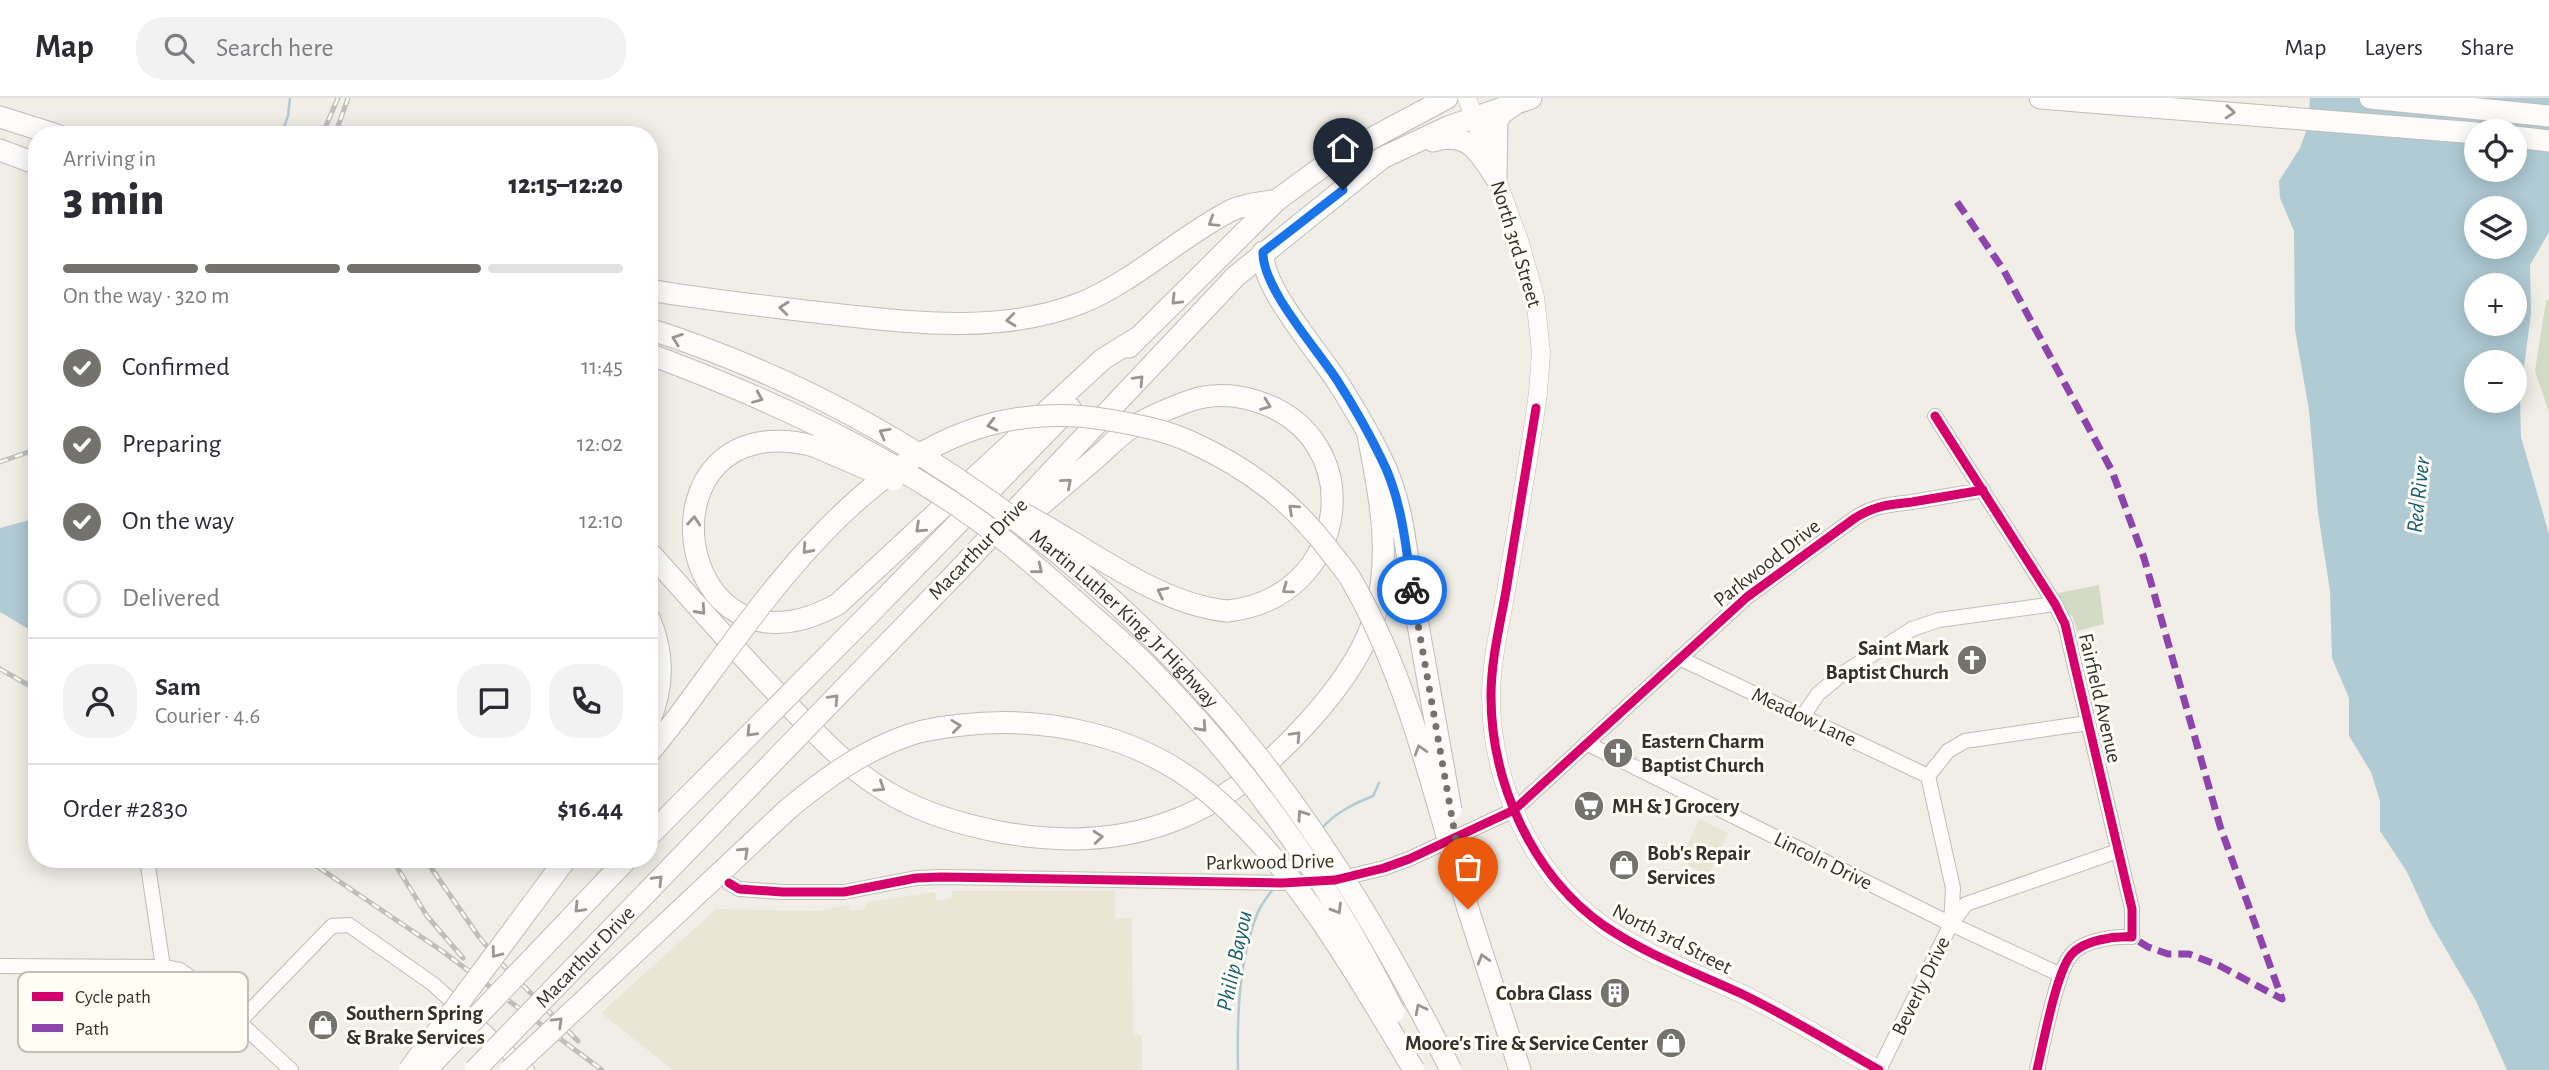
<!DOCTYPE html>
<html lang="en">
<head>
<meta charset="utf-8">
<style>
	:root { --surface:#fff; --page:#f2f2f3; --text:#2b2b33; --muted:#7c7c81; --line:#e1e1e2; --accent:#74726c }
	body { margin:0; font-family:"Alegreya Sans",sans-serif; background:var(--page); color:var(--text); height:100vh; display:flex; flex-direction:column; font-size:26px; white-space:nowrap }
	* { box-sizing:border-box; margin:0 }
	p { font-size:23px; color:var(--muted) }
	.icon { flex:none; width:38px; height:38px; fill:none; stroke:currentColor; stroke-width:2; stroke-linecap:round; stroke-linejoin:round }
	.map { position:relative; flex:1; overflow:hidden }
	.details { position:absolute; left:28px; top:28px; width:630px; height:742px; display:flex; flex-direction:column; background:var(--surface); border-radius:28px; box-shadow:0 4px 18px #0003 }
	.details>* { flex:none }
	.buttons { position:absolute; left:2464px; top:21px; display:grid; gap:14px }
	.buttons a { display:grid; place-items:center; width:63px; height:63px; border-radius:50%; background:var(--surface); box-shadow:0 4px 18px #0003; font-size:35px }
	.pin { position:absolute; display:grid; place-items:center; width:60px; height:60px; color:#fff; margin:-72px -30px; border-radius:50% 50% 50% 0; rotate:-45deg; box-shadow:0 0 7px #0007 }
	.pin .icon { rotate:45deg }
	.courier { position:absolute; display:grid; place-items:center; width:70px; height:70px; margin:-35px; border:5px solid #1a73e8; border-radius:50%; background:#fff; color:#222; box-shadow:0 2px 9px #0007 }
	.headline em { font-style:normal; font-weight:800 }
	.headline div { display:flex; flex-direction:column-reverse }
	.headline { display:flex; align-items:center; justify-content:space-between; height:119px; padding:0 35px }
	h1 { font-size:46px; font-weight:800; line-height:52px }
	.bar { display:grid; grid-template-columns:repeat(4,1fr); gap:10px 7px; align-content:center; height:84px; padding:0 35px }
	.bar i { height:9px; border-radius:5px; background:var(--line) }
	.bar .selected { background:var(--accent) }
	.bar p { grid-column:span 4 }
	.line { display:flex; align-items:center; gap:18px; padding:0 35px; border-top:2px solid var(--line) }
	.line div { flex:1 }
	.round { display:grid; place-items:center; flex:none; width:74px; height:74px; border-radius:28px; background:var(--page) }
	ol { padding:0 35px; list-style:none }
	li { display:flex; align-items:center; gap:21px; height:77px }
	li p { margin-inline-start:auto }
	li .icon { padding:7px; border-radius:50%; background:var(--accent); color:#fff; stroke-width:4 }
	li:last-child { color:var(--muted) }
	li i { width:38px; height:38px; border:4px solid var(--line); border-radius:50% }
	header { display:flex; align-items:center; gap:42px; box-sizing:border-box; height:98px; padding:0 35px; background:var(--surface); border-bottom:2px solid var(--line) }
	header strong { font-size:33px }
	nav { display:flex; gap:38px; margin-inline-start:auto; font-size:24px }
	.search { width:490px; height:63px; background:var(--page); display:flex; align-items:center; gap:18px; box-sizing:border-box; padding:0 24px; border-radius:28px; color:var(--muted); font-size:26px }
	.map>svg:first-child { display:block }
	.built { fill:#e9e6d6 }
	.green { fill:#d4dac5 }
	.water { fill:#b0cbd4; fill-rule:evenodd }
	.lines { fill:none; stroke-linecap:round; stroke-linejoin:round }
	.stream { stroke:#b0cbd4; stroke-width:2.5 }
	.minor-casing { stroke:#bebdb7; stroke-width:16 }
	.major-casing { stroke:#bebdb7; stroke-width:19 }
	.highway-casing { stroke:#bebdb7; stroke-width:23 }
	.minor { stroke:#fdfcfb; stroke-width:14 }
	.major { stroke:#fdfcfb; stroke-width:18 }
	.highway { stroke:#fdfcfb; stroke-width:21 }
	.rail-casing { stroke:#bebebc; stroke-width:5 }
	.rail { stroke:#fffef5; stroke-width:2.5; stroke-dasharray:8; stroke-linecap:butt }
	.highway-bridge-casing { stroke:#bebdb7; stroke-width:23; stroke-linecap:butt }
	.highway-bridge { stroke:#fdfcfb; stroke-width:21 }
	.quiet { stroke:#8e44ad; stroke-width:7; stroke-dasharray:14 7; stroke-linecap:butt }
	.cycleway-casing { stroke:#fffef5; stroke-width:13 }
	.cycleway { stroke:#d6006c; stroke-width:9 }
	.oneway { stroke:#979693 }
	.done { stroke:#74726c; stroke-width:7; stroke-dasharray:0 12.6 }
	.route { stroke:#1a73e8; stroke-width:9 }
	.labels { text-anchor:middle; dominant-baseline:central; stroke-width:6; stroke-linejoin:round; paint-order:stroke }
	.street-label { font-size:21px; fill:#31302b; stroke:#fffef5 }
	.poi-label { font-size:21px; font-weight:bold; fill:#31302b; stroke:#fffef5; text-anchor:start }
	.water-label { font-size:23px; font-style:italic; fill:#145f75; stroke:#fffef5 }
	.key { fill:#fffef5; stroke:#c1c0b8; stroke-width:2 }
	.key-label { font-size:19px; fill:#31302b }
</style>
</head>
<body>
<header>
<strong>Map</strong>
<div class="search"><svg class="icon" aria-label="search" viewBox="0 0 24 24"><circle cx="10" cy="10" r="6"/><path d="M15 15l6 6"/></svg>Search here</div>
<nav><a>Map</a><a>Layers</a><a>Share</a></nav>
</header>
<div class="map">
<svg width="2549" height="972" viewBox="0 0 2549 972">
	<rect width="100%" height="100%" fill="#f0eee6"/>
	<path class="built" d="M1699,721L1728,735L1709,777L1680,764Z
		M952,793H1115V820H1132L1133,937H1142V972H673L601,915L716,811L817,813L848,807L850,813L864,812L867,804L935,794L936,802L951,801Z"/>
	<path class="green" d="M2549,201V314L2535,273L2546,203Z
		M2099,487L2104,526L2077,533L2072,517L2065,519L2054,496Z"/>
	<path class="water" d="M2310,0H2549V134L2530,167L2531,215L2520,300L2521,339L2549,436V972H2507L2476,903L2430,824L2407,774L2380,733V703L2371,674L2349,638V600L2332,560L2330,493L2318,415L2309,312L2295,232L2294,133L2280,100L2279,83L2300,50L2308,28ZM2476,33H2515V72H2476ZM2476,110H2515V149H2476ZM2476,187H2515V226H2476ZM2476,264H2515V303H2476Z
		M37,420V536L0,514V430Z"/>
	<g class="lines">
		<path class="stream" d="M281,37L288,18L290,0
			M1321,731C1335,715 1353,706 1373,698L1379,685
			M1238,972C1237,920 1238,863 1258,814C1261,806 1268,798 1273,791"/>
		<g class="minor-casing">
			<path id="minor" d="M1935,318L2055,506L2065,526L2132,811V839C2114,838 2083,842 2071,857C2056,875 2043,947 2037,972
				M1679,560L1928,678
				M1803,618L1818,596L1842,576L1912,531L1939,522L2055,506
				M1586,645L1951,826L2061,877
				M1928,678L1948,653L1965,643L2088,625
				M147,761L163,869
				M729,785L739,791L782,794H844L916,780L941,779L1282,785L1335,782L1384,770L1409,761L1514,712L1747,499L1855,420C1876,407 1889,407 1912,404C1936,400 1960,396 1983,392
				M1951,826L1966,806L2118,753
				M0,868L163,869L180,872L193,881L291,972
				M239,924L332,828L349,827L433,886L527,972
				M1879,972L1951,826L1953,790L1928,678"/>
		</g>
		<g class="major-casing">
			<path id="major" d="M1467,0L1520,145L1535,199L1541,254L1538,295C1529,361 1517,427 1506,493C1500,528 1491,563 1491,598C1491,684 1532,777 1603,827C1645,856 1694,874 1740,895C1788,918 1833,946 1879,972"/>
		</g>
		<g class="highway-casing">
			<path id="highway" d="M2040,0L2476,35
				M2370,0L2549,18
				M0,19L57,37
				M2515,39L2549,43
				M1433,43C1468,32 1479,54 1496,80
				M0,52L37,66
				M1496,78L1497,23L1502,15L1515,6
				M1263,154C1261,189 1317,252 1337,283C1353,308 1369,335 1382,362C1402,402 1406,449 1412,493
				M649,192C707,202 765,208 823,215C908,224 999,237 1081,205C1135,183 1178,140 1230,113C1243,106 1262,105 1277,102
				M1129,249L1277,102L1333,61L1447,0
				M814,348C632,302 669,600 838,506L1103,261L1137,240
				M1014,430C1041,407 1068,384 1095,361C1107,351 1118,338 1131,330C1148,319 1170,310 1189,303C1212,295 1233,296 1256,303C1372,339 1350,501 1227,513
				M649,454C698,508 745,563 796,615C826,646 856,677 894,698C926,716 964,727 1000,734C1128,758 1223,720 1309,623C1337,592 1368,551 1377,509C1391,451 1379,394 1368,337
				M956,475L1236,178L1382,60L1448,29L1531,0
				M886,499L1070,310
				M649,520C664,554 664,589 649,624
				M649,655L677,620
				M1468,811L1520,972"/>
		</g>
		<use href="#minor" class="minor"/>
		<use href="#major" class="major"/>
		<use href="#highway" class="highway"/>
		<g class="rail-casing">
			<path id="rail" d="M322,37L338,0
				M335,37L348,0
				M0,364L37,351
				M0,571L37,592
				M306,761L442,853L602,972
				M392,761L427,818L463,860
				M425,761L479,839L502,866L578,943"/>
		</g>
		<use href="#rail" class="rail"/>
		<g class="highway-bridge-casing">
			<g id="highway-bridge">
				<path id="s1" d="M649,231C885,306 1103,462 1256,656C1333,753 1395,861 1451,972"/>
				<path d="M649,256C759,297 868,346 965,413C1006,441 1043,475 1080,507C1103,528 1128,548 1150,571C1249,671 1332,788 1394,914"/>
				<path d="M814,348L893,382"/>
				<path d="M1022,415C1086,448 1156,506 1227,513"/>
				<path d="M1412,493L1451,712"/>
				<path d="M677,620C783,478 902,285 1109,322C1138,327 1165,332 1191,344C1250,371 1293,404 1332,456C1339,465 1348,475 1353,485C1409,583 1436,704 1468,811"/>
				<path d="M649,738L886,499"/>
				<path d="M409,972L566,761"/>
				<path d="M426,972L627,761"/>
				<path id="s2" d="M475,972L956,475"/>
				<path d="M510,972L788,711C826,680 862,653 909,637C926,631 944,629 962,627C1048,617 1143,638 1210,696C1298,771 1355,874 1414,972"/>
			</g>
		</g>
		<use href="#highway-bridge" class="highway-bridge"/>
		<path class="quiet" d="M1957,104L2003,171L2112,373L2144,460L2220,728L2282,901L2220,868L2189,856H2168L2148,849L2132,839"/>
		<g class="cycleway-casing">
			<path id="cycleway" d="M1536,310C1526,371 1516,432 1506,493C1500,527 1491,562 1491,598C1491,684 1532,777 1603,827C1645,856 1694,874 1740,895C1788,918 1833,946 1879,972
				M1935,318L2055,506L2065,526L2132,811V839C2114,838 2083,842 2071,857C2056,875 2043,947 2037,972
				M729,785L739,791L782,794H844L916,780L941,779L1282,785L1335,782L1384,770L1409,761L1514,712L1747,499L1855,420C1876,407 1889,407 1912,404C1936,400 1960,396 1983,392"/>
		</g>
		<use href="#cycleway" class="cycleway"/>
	</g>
	<defs><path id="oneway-chevron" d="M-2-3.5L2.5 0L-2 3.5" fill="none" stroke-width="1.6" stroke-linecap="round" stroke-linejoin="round" transform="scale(1.75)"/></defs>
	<g class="oneway">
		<use href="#oneway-chevron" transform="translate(2230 14) rotate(4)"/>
		<use href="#oneway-chevron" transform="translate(1213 124) rotate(148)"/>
		<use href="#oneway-chevron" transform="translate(1176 202) rotate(135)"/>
		<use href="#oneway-chevron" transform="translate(784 210) rotate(-174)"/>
		<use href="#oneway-chevron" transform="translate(1011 222) rotate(174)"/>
		<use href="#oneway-chevron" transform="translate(677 241) rotate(-160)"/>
		<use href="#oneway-chevron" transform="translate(1139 282) rotate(-46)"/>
		<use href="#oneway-chevron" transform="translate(758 300) rotate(23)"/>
		<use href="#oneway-chevron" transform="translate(1266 307) rotate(21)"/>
		<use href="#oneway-chevron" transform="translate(992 327) rotate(166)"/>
		<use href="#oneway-chevron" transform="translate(884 335) rotate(-151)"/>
		<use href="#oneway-chevron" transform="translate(1067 385) rotate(-41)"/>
		<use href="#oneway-chevron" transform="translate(1293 411) rotate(-138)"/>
		<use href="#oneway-chevron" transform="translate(694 423) rotate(-85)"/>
		<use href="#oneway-chevron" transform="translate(920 430) rotate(137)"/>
		<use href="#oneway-chevron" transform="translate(807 451) rotate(132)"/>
		<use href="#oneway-chevron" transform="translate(1038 471) rotate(39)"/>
		<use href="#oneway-chevron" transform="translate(1287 491) rotate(144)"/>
		<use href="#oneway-chevron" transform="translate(1162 494) rotate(-153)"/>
		<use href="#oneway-chevron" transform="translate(701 512) rotate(48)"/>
		<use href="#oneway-chevron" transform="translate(834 601) rotate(-46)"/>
		<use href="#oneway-chevron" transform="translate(956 628) rotate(-7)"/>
		<use href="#oneway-chevron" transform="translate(1202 629) rotate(48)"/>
		<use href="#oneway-chevron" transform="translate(751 634) rotate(134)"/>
		<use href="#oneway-chevron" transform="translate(1296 638) rotate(-47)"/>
		<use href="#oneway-chevron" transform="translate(1420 652) rotate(-107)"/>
		<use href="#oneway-chevron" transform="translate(880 689) rotate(33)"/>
		<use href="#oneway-chevron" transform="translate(1302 717) rotate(-125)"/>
		<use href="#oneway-chevron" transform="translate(1098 739) rotate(-5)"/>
		<use href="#oneway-chevron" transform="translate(744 754) rotate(-43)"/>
		<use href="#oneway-chevron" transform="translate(658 782) rotate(-46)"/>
		<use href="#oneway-chevron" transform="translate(579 810) rotate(134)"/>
		<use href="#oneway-chevron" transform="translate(1337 811) rotate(59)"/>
		<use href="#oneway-chevron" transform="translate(496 855) rotate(127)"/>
		<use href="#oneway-chevron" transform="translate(1483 861) rotate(-107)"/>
		<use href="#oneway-chevron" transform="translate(1420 911) rotate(-117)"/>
		<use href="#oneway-chevron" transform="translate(558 924) rotate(-44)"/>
	</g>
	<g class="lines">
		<path class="done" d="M1412,492L1468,811"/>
		<path class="route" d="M1343,92L1263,154C1262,190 1317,251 1337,282C1353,307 1369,335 1382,362C1402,402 1406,449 1412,492"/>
	</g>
	<defs>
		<g id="church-disc" transform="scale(1.575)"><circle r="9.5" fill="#74726c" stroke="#fffef5"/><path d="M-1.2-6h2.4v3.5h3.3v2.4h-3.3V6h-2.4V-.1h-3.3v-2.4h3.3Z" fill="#fff"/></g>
		<g id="supermarket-disc" transform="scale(1.575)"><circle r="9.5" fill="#74726c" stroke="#fffef5"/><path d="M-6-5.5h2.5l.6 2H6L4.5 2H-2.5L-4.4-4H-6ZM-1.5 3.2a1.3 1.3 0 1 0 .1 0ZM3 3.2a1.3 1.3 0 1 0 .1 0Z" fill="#fff"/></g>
		<g id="shop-disc" transform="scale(1.575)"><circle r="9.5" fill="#74726c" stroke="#fffef5"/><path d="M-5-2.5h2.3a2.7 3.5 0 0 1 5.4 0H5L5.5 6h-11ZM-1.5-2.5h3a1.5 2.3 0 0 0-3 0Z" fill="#fff"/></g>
		<g id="building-disc" transform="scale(1.575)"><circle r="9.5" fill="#74726c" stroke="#fffef5"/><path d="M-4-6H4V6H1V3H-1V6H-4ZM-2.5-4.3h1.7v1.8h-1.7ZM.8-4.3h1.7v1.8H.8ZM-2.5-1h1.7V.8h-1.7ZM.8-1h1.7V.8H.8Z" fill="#fff"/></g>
	</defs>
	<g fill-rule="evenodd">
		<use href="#church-disc" x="1972" y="562"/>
		<use href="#church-disc" x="1618" y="655"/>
		<use href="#supermarket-disc" x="1589" y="708"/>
		<use href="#shop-disc" x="1624" y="767"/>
		<use href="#building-disc" x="1615" y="895"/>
		<use href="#shop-disc" x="323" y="927"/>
		<use href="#shop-disc" x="1671" y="945"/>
	</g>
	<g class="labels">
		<g class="street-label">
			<text transform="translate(1516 146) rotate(73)">North 3rd Street</text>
			<text transform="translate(978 451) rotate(-46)">Macarthur Drive</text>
			<text transform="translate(1767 465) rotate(-38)">Parkwood Drive</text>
			<text stroke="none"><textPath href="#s1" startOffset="562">Martin Luther King, Jr Highway</textPath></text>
			<text transform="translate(2100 600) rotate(77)">Fairfield Avenue</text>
			<text transform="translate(1804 619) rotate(25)">Meadow Lane</text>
			<text transform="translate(1823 763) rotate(26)">Lincoln Drive</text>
			<text transform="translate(1270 764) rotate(-1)">Parkwood Drive</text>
			<text transform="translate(1672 841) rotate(27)">North 3rd Street</text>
			<text stroke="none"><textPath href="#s2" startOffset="158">Macarthur Drive</textPath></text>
			<text transform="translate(1921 888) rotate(-64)">Beverly Drive</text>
		</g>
		<g class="poi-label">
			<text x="1949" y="550" text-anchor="end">Saint Mark<tspan x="1949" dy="24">Baptist Church</tspan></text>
			<text x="1641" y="643">Eastern Charm<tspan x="1641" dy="24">Baptist Church</tspan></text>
			<text x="1612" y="708">MH &amp; J Grocery</text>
			<text x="1647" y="755">Bob's Repair<tspan x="1647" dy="24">Services</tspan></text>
			<text x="1592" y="895" text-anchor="end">Cobra Glass</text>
			<text x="346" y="915">Southern Spring<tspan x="346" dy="24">&amp; Brake Services</tspan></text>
			<text x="1648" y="945" text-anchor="end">Moore's Tire &amp; Service Center</text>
		</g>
		<g class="water-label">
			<text transform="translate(2419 397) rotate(-84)">Red River</text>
			<text transform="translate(1235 863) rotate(-78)">Philip Bayou</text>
		</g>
	</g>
	<rect x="18" y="874" width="230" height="80" rx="10" class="key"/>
	<rect x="32" y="894" width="31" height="9" fill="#d6006c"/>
	<rect x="32" y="926" width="31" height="8" fill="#8e44ad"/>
	<g class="key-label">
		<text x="75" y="905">Cycle path</text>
		<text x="75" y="937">Path</text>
	</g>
</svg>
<div class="buttons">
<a><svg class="icon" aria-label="locate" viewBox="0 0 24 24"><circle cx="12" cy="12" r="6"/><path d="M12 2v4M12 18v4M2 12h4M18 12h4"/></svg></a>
<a><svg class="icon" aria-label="layers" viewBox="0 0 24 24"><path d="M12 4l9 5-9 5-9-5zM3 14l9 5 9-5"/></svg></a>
<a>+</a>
<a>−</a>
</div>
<div class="pin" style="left:1468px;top:811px;background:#ea580c"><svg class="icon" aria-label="bag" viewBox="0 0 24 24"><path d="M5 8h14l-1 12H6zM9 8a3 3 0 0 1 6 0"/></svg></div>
<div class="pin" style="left:1343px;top:92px;background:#1f2937"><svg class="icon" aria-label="home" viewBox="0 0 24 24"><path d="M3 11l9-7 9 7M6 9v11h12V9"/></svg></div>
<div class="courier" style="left:1412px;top:492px"><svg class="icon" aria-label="bike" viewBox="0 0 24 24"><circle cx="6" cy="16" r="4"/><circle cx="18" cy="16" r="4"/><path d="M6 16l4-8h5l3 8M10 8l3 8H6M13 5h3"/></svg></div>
<section class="details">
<div class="headline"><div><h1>3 min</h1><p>Arriving in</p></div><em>12:15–12:20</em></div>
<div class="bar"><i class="selected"></i><i class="selected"></i><i class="selected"></i><i></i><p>On the way · 320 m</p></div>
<ol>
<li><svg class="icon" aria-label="check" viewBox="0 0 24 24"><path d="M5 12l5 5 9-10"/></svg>Confirmed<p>11:45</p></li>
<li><svg class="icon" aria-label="check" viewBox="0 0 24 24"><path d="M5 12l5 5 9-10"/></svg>Preparing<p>12:02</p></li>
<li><svg class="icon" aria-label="check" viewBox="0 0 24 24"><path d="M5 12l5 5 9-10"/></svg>On the way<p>12:10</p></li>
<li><i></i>Delivered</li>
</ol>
<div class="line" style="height:126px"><a class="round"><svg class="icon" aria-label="person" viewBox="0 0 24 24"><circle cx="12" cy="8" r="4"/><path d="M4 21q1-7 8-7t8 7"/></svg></a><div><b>Sam</b><p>Courier · 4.6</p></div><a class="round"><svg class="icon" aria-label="chat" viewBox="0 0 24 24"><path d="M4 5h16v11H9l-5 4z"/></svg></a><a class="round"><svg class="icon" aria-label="phone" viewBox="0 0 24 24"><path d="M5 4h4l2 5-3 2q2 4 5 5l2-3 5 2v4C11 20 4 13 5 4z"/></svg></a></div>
<div class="line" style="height:91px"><div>Order #2830</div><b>$16.44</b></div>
</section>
</div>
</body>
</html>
